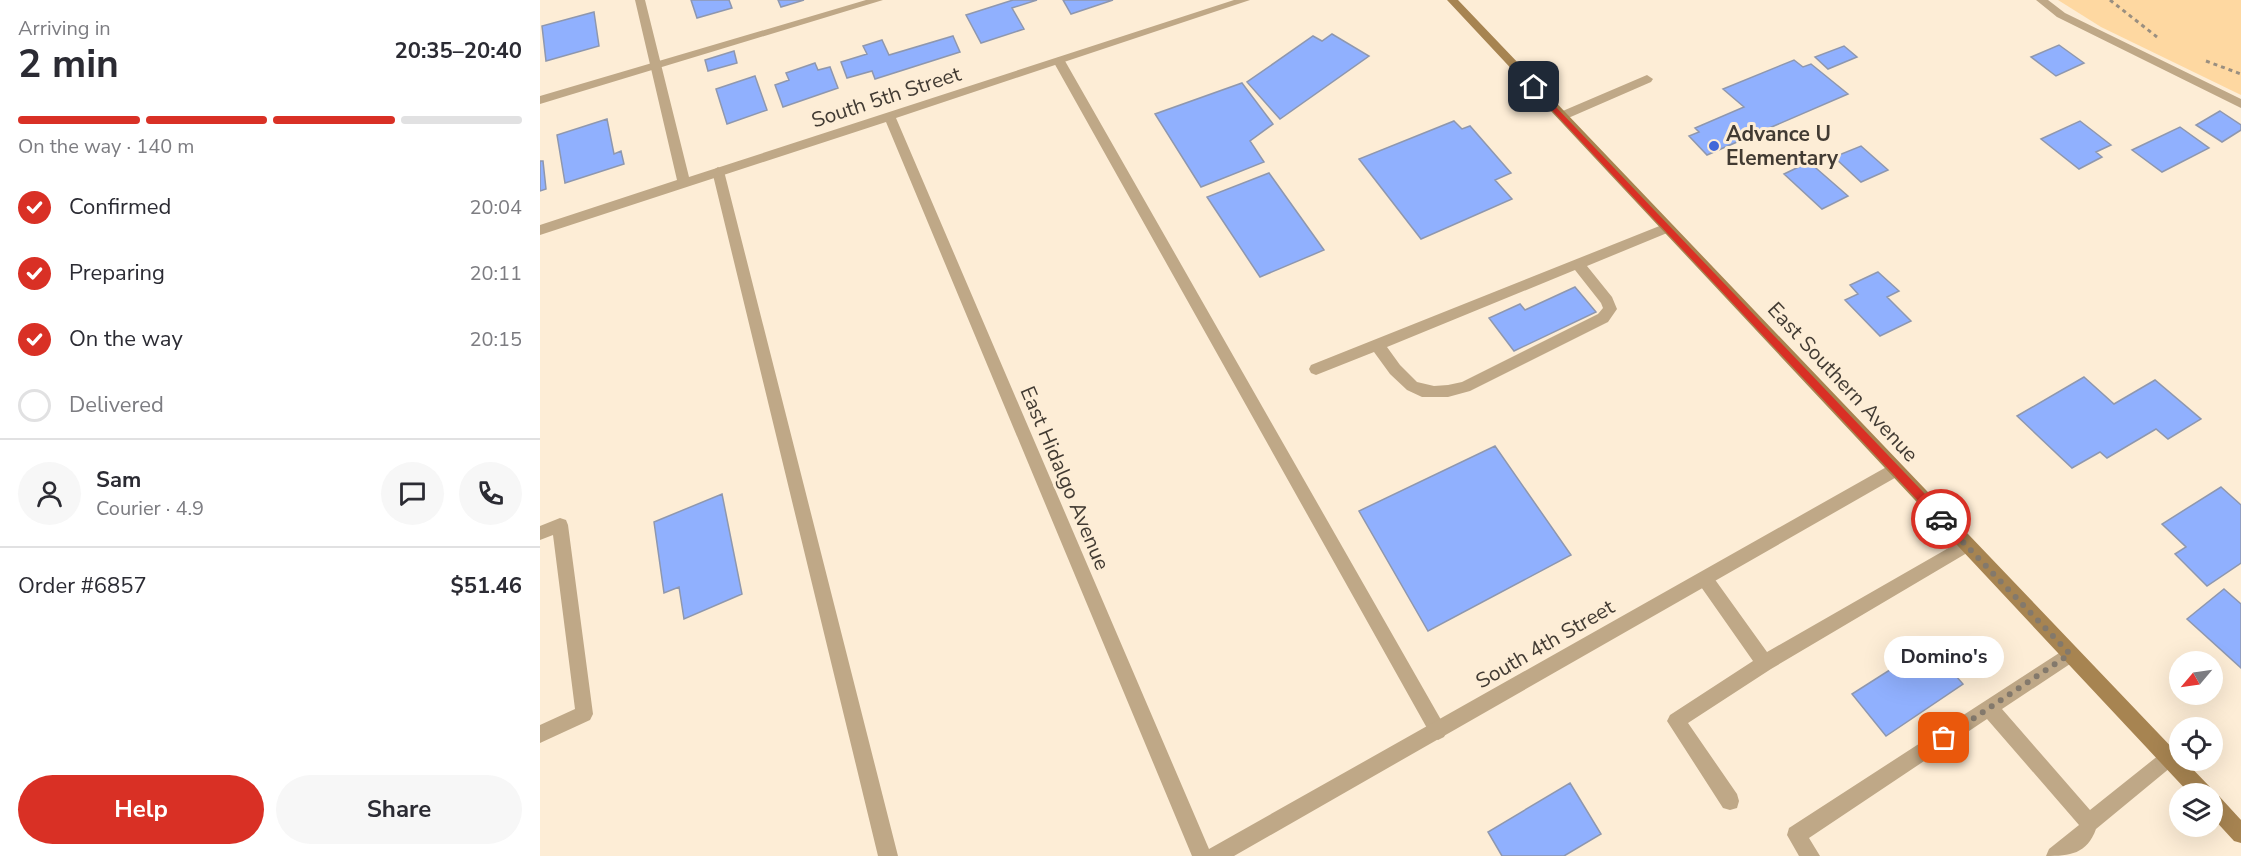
<!DOCTYPE html>
<html lang="en">
<head>
<meta charset="utf-8">
<style>
	:root { --surface:#fff; --page:#f7f7f7; --text:#2b2b33; --muted:#7c7c81; --line:#e1e1e2; --accent:#d93025 }
	body { margin:0; font-family:"Nunito Sans",sans-serif; background:var(--page); color:var(--text); height:100vh; display:flex; flex-direction:column; font-size:22px; white-space:nowrap }
	* { box-sizing:border-box; margin:0 }
	p { font-size:20px; color:var(--muted) }
	.icon { flex:none; width:33px; height:33px; fill:none; stroke:currentColor; stroke-width:2; stroke-linecap:round; stroke-linejoin:round }
	.map { position:relative; flex:1; overflow:hidden }
	.side { display:flex; flex-direction:column; background:var(--surface); width:540px }
	.side>* { flex:none }
	.needle { width:39px; rotate:241deg }
	.controls { position:absolute; left:1629px; top:651px; display:grid; gap:12px }
	.controls a { display:grid; place-items:center; width:54px; height:54px; border-radius:50%; background:var(--surface); box-shadow:0 6px 24px #0002; font-size:30px }
	.pin { position:absolute; display:grid; place-items:center; width:51px; height:51px; color:#fff; margin:-26px; border-radius:12px; box-shadow:0 3px 9px #0006 }
	.courier { position:absolute; display:grid; place-items:center; width:60px; height:60px; margin:-30px; border:4px solid #d93025; border-radius:50%; background:#fff; color:#222; box-shadow:0 2px 8px #0007 }
	.bubble { position:absolute; height:42px; border-radius:21px; background:var(--surface); box-shadow:0 6px 24px #0002; font-size:20px; font-weight:700; line-height:42px; text-align:center }
	.headline em { font-style:normal; font-weight:700 }
	.headline div { display:flex; flex-direction:column-reverse }
	.headline { display:flex; align-items:center; justify-content:space-between; height:102px; padding:0 18px }
	h1 { font-size:39px; font-weight:700; line-height:45px }
	.bar { display:grid; grid-template-columns:repeat(4,1fr); gap:9px 6px; align-content:center; height:72px; padding:0 18px }
	.bar i { height:8px; border-radius:4px; background:var(--line) }
	.bar .on { background:var(--accent) }
	.bar p { grid-column:span 4 }
	.line { display:flex; align-items:center; gap:15px; padding:0 18px; border-top:2px solid var(--line) }
	.line div { flex:1 }
	.round { display:grid; place-items:center; flex:none; width:63px; height:63px; border-radius:32px; background:var(--page) }
	ol { padding:0 18px; list-style:none }
	li { display:flex; align-items:center; gap:18px; height:66px }
	li p { margin-inline-start:auto }
	li .icon { padding:6px; border-radius:50%; background:var(--accent); color:#fff; stroke-width:4 }
	li:last-child { color:var(--muted) }
	li i { width:33px; height:33px; border:3px solid var(--line); border-radius:50% }
	.primary-button { display:flex; gap:12px; margin-top:auto; padding:12px 18px }
	.primary-button a { flex:1; height:69px; border-radius:36px; background:var(--accent); color:#fff; font-size:24px; font-weight:700; line-height:69px; text-align:center }
	.primary-button a+a { background:var(--page); color:var(--text) }
	main { display:flex; flex:1; min-height:0 }
	.map>svg:first-child { display:block }
	.green { fill:#fed8a1 }
	.building { fill:#90b0fe; stroke:#8e97ae; stroke-width:1.5 }
	.lines { fill:none; stroke-linecap:round; stroke-linejoin:round }
	.path { stroke:#9a8f80; stroke-width:3; stroke-dasharray:4 4; stroke-linecap:butt }
	.lane { fill:#bfa887; fill-rule:evenodd }
	.street { fill:#bfa887; fill-rule:evenodd }
	.secondary { fill:#a78451; fill-rule:evenodd }
	.route { fill:#d93025 }
	.done { stroke:#83796c; stroke-width:6; stroke-dasharray:0 10.8 }
	.poi-dot { fill:#4067d9; stroke:#fdedd6; stroke-width:2 }
	.labels { text-anchor:middle; dominant-baseline:central; stroke-width:6; stroke-linejoin:round; paint-order:stroke }
	.street-label { font-size:21px; fill:#423b33; stroke:#fdedd6 }
	.poi-label { font-size:21px; font-weight:bold; fill:#423b33; stroke:#fdedd6; text-anchor:start }
</style>
</head>
<body>
<main>
<section class="side">
<div class="headline"><div><h1>2 min</h1><p>Arriving in</p></div><em>20:35–20:40</em></div>
<div class="bar"><i class="on"></i><i class="on"></i><i class="on"></i><i></i><p>On the way · 140 m</p></div>
<ol>
<li><svg class="icon" aria-label="check" viewBox="0 0 24 24"><path d="M5 12l5 5 9-10"/></svg>Confirmed<p>20:04</p></li>
<li><svg class="icon" aria-label="check" viewBox="0 0 24 24"><path d="M5 12l5 5 9-10"/></svg>Preparing<p>20:11</p></li>
<li><svg class="icon" aria-label="check" viewBox="0 0 24 24"><path d="M5 12l5 5 9-10"/></svg>On the way<p>20:15</p></li>
<li><i></i>Delivered</li>
</ol>
<div class="line" style="height:108px"><a class="round"><svg class="icon" aria-label="person" viewBox="0 0 24 24"><circle cx="12" cy="8" r="4"/><path d="M4 21q1-7 8-7t8 7"/></svg></a><div><b>Sam</b><p>Courier · 4.9</p></div><a class="round"><svg class="icon" aria-label="chat" viewBox="0 0 24 24"><path d="M4 5h16v11H9l-5 4z"/></svg></a><a class="round"><svg class="icon" aria-label="phone" viewBox="0 0 24 24"><path d="M5 4h4l2 5-3 2q2 4 5 5l2-3 5 2v4C11 20 4 13 5 4z"/></svg></a></div>
<div class="line" style="height:78px"><div>Order #6857</div><b>$51.46</b></div>
<div class="primary-button"><a>Help</a><a>Share</a></div>
</section>
<div class="map">
<svg width="1701" height="856" viewBox="0 0 1701 856">
	<rect width="100%" height="100%" fill="#fdedd6"/>
	<path class="green" d="M1518,0H1701V95L1561,27Z"/>
	<path class="building" d="M151,0H189L192,8L157,18Z
		M238,0H264L241,7Z
		M473,0H497L472,8L484,29L441,43L426,15Z
		M523,0H573L531,14Z
		M54,12L59,46L6,61L2,26Z
		M792,34L829,56L740,119L707,82L773,36L782,41Z
		M413,36L420,52L335,79L332,71L307,78L301,62L327,54L323,46L342,40L349,55Z
		M1519,45L1544,63L1516,76L1491,57Z
		M1304,46L1317,57L1288,69L1275,57Z
		M194,51L197,63L168,71L165,60Z
		M1254,60L1263,67L1271,64L1308,94L1167,155L1149,136L1159,132L1155,128L1204,107L1183,89Z
		M275,63L278,70L290,67L298,88L243,107L235,85L249,80L246,73Z
		M215,76L227,110L187,124L176,89Z
		M702,83L733,124L710,141L724,162L661,187L615,114Z
		M1680,111L1701,125V130L1682,142L1656,125Z
		M67,119L74,154L81,151L84,164L25,183L17,135Z
		M914,121L922,129L930,126L971,173L955,180L972,199L881,239L819,159Z
		M1540,121L1571,145L1556,152L1562,157L1539,169L1501,139Z
		M1640,127L1669,148L1622,172L1592,150Z
		M1321,146L1348,170L1321,182L1294,157Z
		M0,161H3L6,189L0,191Z
		M1269,162L1308,196L1282,209L1244,174Z
		M729,173L784,250L720,277L667,197Z
		M1338,272L1359,291L1347,297L1371,321L1340,336L1305,300L1318,294L1310,285Z
		M1035,287L1056,312L974,351L949,318L980,304L985,310Z
		M1544,377L1574,404L1615,380L1661,419L1628,439L1616,429L1567,458L1560,452L1532,468L1477,416Z
		M955,446L1031,555L888,631L819,511Z
		M1681,487L1701,505V563L1667,586L1635,554L1646,547L1622,524Z
		M182,494L202,594L144,619L139,587L124,593L114,522Z
		M1684,589L1701,604V668L1647,619Z
		M1389,645L1423,684L1346,736L1312,694Z
		M1030,783L1061,834L1024,856H962L948,832Z"/>
	<g class="lines">
		<path class="path" d="M1570,0L1617,37
			M1666,61L1701,74"/>
		<path class="lane" d="M326,0H343L0,104V96Z
			M1496,0H1508L1525,13L1701,99V108L1517,17Z
			M519,57L525,61L904,725L907,731L904,737L898,740L892,737L513,61Z
			M1107,75L1113,79L1111,82L1026,119L1022,120L1016,116L1018,113Z
			M178,167L184,171L358,856H338L172,171Z
			M1127,223L1134,228L1132,231L1047,266L1072,297L1077,309L1068,322L930,391L908,397H882L867,390L850,374L834,352L776,375L771,373L769,369L771,365ZM1035,270L1061,303L1063,308L1058,314L922,382L908,385L894,386L877,382L860,365L847,347Z
			M20,518L26,520L28,525L53,714L50,720L0,743V725L35,709L13,535L0,540V526Z
			M1426,538L1432,540L1434,545L1432,550L1231,669L1148,723L1197,794L1199,801L1197,808L1190,810L1183,808L1127,721L1130,715L1213,661L1159,584L1157,579L1159,574L1165,571L1171,574L1227,652Z
			M1530,646L1536,648L1539,654L1536,660L1462,709L1550,810L1624,751L1630,748L1636,751L1639,757L1636,763L1556,829C1547,854 1530,856 1506,856L1509,849L1539,825L1447,719L1269,838L1280,856H1259L1247,835L1249,828Z"/>
		<path class="street" d="M95,0H105L149,177L694,0H710L356,118L669,849L1350,465L1355,463L1360,465L1363,470L1360,475L694,856H652L346,122L0,235V225L137,180Z"/>
		<path class="secondary" d="M907,0H918L1640,756V760H1644L1670,787L1672,794H1650Z
			M1672,794L1679,796L1701,820V843L1694,841L1672,817Z"/>
	</g>
	<path class="route" d="M994,84L1405,515V522H1398L992,89Z"/>
	<g class="lines">
		<path class="done" d="M1401,519L1530,654L1404,738"/>
	</g>
	<circle class="poi-dot" cx="1174" cy="146" r="6"/>
	<g class="labels">
		<g class="street-label">
			<text transform="translate(346 97) rotate(-18)">South 5th Street</text>
			<text transform="translate(1303 382) rotate(47)">East Southern Avenue</text>
			<text transform="translate(525 478) rotate(67)">East Hidalgo Avenue</text>
			<text transform="translate(1005 644) rotate(-30)">South 4th Street</text>
		</g>
		<g class="poi-label">
			<text x="1186" y="134">Advance U<tspan x="1186" dy="24">Elementary</tspan></text>
		</g>
	</g>
</svg>
<div class="controls">
<a><svg class="needle" viewBox="-14 -14 28 28"><path d="M0-13l5 13h-10z" fill="#e53935"/><path d="M0 13l5-13h-10z" fill="#7c7c81"/></svg></a>
<a><svg class="icon" aria-label="locate" viewBox="0 0 24 24"><circle cx="12" cy="12" r="6"/><path d="M12 2v4M12 18v4M2 12h4M18 12h4"/></svg></a>
<a><svg class="icon" aria-label="layers" viewBox="0 0 24 24"><path d="M12 4l9 5-9 5-9-5zM3 14l9 5 9-5"/></svg></a>
</div>
<div class="pin" style="left:1404px;top:738px;background:#ea580c"><svg class="icon" aria-label="bag" viewBox="0 0 24 24"><path d="M5 8h14l-1 12H6zM9 8a3 3 0 0 1 6 0"/></svg></div>
<div class="pin" style="left:994px;top:87px;background:#1f2937"><svg class="icon" aria-label="home" viewBox="0 0 24 24"><path d="M3 11l9-7 9 7M6 9v11h12V9"/></svg></div>
<div class="courier" style="left:1401px;top:519px"><svg class="icon" aria-label="car" viewBox="0 0 24 24"><path d="M5 17H2v-5l4-1 3-4h7l3 4 3 1v5h-3M9 17h6M6 11h13"/><circle cx="7" cy="17" r="2"/><circle cx="17" cy="17" r="2"/></svg></div>
<div class="bubble" style="left:1344px;top:636px;width:120px">Domino's</div>
</div>
</main>
</body>
</html>
